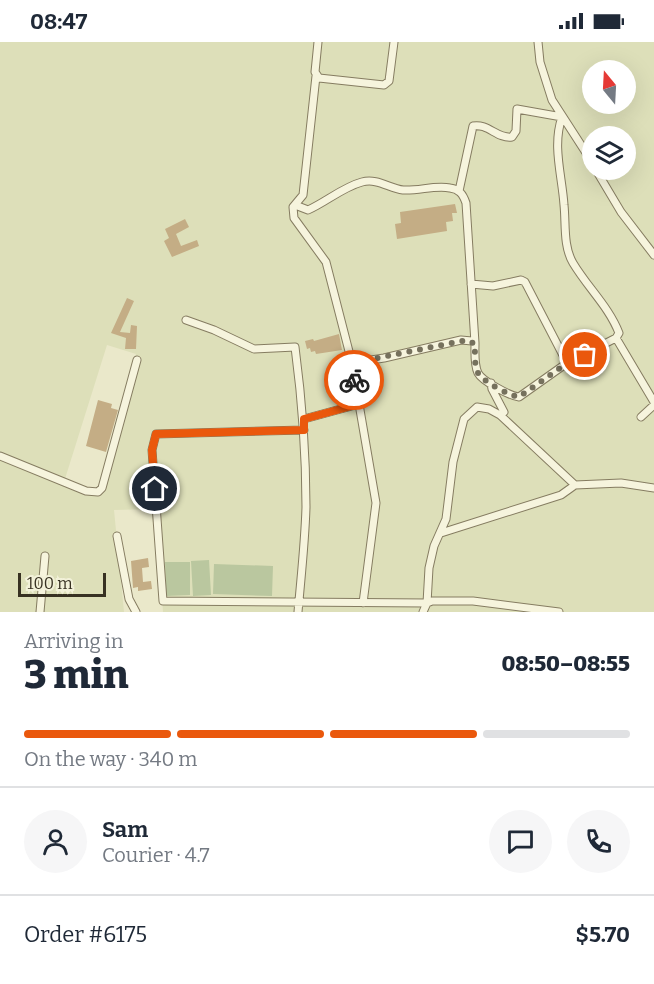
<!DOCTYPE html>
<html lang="en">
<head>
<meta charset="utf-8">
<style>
	:root { --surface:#fff; --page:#f6f6f7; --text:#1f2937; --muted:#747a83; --line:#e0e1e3; --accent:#ea580c }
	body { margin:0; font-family:Bitter,serif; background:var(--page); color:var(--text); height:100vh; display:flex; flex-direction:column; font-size:22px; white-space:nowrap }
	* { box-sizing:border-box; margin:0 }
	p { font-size:20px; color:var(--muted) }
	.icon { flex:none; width:33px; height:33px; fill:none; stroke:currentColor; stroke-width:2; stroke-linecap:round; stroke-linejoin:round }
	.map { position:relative; height:570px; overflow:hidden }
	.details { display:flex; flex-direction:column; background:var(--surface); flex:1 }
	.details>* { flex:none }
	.needle { width:39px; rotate:342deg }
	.controls { position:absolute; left:582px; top:18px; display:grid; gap:12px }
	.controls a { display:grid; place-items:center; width:54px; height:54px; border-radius:50%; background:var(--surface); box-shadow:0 6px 24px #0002; font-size:30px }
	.scale { position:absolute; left:18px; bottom:15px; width:88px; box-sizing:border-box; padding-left:6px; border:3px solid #373122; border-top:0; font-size:16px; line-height:21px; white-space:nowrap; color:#373122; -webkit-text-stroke:4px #f2f1d9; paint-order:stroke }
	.pin { position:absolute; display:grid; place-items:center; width:51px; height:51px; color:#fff; margin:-26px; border:3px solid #fff; border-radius:50%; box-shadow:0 2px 6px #0007 }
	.courier { position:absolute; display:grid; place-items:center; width:60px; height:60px; margin:-30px; border:4px solid #ea580c; border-radius:50%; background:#fff; color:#222; box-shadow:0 2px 8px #0007 }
	.head em { font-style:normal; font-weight:800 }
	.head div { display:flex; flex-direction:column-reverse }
	.head { display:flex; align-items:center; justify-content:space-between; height:102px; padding:0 24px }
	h1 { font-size:39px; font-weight:800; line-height:45px }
	.bar { display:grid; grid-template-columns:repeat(4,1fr); gap:9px 6px; align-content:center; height:72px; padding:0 24px }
	.bar i { height:8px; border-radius:4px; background:var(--line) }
	.bar .selected { background:var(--accent) }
	.bar p { grid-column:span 4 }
	.line { display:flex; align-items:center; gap:15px; padding:0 24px; border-top:2px solid var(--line) }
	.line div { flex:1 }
	.round { display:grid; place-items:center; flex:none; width:63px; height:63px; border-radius:32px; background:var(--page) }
	.status { display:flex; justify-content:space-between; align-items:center; height:42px; padding:0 30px; background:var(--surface); direction:ltr }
	.status svg { height:16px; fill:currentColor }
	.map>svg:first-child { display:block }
	.farmland { fill:#dddfb9; fill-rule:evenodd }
	.green { fill:#bac79f }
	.building { fill:#c4ad85 }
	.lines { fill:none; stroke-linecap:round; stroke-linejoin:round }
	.minor-casing { stroke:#857c61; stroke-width:9 }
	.minor { stroke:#f6f4dd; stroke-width:7 }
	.done { stroke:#76715d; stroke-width:6; stroke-dasharray:0 10.8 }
	.route { stroke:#ea580c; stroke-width:8 }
</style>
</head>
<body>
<div class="status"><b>08:47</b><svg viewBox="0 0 49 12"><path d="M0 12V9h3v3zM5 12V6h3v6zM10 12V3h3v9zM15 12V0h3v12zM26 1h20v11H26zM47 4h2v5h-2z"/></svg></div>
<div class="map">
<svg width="654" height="570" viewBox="0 0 654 570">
	<rect width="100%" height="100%" fill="#eae8ca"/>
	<path class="farmland" d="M0,0H654V570H163L156,467L114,468L124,570H0ZM592,28H626V62H592ZM592,94H626V128H592ZM107,303L136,312L100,455L64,440Z"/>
	<path class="green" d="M209,518L211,553L193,554L191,519Z
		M165,520H190V553L166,554Z
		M214,522L273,524L272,554L213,552Z"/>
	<path class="building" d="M455,162L457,171H452L453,179L446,180L447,189L397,197L395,182L401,181L400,170Z
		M185,177L189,185L176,192L181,204L197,198L199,204L172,215L164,199L169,196L165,187Z
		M127,256L134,259L120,290L130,291L131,283L137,284L136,307H125L126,296L111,291Z
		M339,292L342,308L316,312L315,309L311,310L310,306L307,307L305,299L313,297L314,299Z
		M98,358L112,362L111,366L118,368L106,410L86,404Z
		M148,516L149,525L142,526L143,540L151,539L152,547L138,549V545L133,546L131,519Z"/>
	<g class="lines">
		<g class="minor-casing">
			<path id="minor" d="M318,0L315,30L319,36L384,43L389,39L394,0
				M538,0L540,20L552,58L592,120
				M316,34L303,153L293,165L294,176L326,220L352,321
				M596,128L621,170L654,213
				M295,163L308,168C326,160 343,145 362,140C377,136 389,146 403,148C419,149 435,143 450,146C459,147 463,152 466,161L475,301
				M471,242L493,244L521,238L525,240L567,321
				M186,278L214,288L254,307L295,305C302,358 306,411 306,465C305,500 301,535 298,570
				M616,296L654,360
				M359,362L376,461L363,561
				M500,373L575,443
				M641,375L654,363
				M304,377L359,362L356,354L352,321L384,316L461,298L472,299L475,301C475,310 474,323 478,331C482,339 510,354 519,355L567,321L616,296L619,291C609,265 588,246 573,221C563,204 566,182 564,163C562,133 552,104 562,75L517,67L516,89L512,95C497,97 488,81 473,84L459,149
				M304,388L156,392L152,408L163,559L427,561L429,526L434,504L446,477L453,420L464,377L477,365L489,367L500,373L504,370L492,347L491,341
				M0,414L86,449L98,450L102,446L137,318
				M441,491L561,453L575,443L621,441L654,446
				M117,494L129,557L136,570
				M40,570L45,514
				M423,570L427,561L432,559H473L559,570"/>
		</g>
		<use href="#minor" class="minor"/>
	</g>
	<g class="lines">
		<path class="done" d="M354,338L352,321L467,298L475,302C475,310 474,323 478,331C482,339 510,354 519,355L567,321L585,313"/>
		<path class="route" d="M155,447L152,408L156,392L304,388V377L359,362L354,338"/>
	</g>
</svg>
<div class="controls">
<a><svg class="needle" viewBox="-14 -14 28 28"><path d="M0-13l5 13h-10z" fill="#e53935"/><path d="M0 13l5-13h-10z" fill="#747a83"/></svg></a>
<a><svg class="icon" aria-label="layers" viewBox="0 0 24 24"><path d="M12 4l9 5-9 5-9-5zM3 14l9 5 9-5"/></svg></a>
</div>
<div class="scale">100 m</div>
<div class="pin" style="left:585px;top:313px;background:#ea580c"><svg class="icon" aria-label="bag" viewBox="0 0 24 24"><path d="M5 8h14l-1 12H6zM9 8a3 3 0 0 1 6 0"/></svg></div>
<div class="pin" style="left:155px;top:447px;background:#1f2937"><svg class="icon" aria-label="home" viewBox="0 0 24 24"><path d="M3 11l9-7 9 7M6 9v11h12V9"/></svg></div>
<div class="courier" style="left:354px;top:338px"><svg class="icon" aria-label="bike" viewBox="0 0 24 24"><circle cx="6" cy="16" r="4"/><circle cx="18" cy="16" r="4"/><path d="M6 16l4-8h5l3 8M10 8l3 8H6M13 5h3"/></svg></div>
</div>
<section class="details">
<div class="head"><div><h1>3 min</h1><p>Arriving in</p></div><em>08:50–08:55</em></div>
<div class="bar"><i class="selected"></i><i class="selected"></i><i class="selected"></i><i></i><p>On the way · 340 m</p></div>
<div class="line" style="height:108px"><a class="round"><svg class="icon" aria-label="person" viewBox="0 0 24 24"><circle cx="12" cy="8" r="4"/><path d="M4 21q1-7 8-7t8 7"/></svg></a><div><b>Sam</b><p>Courier · 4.7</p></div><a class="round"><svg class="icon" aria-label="chat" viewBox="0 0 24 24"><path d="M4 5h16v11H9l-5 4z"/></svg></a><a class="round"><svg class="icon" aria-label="phone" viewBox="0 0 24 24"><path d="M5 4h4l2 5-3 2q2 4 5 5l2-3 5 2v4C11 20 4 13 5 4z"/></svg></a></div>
<div class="line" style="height:78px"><div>Order #6175</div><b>$5.70</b></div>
</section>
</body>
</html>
